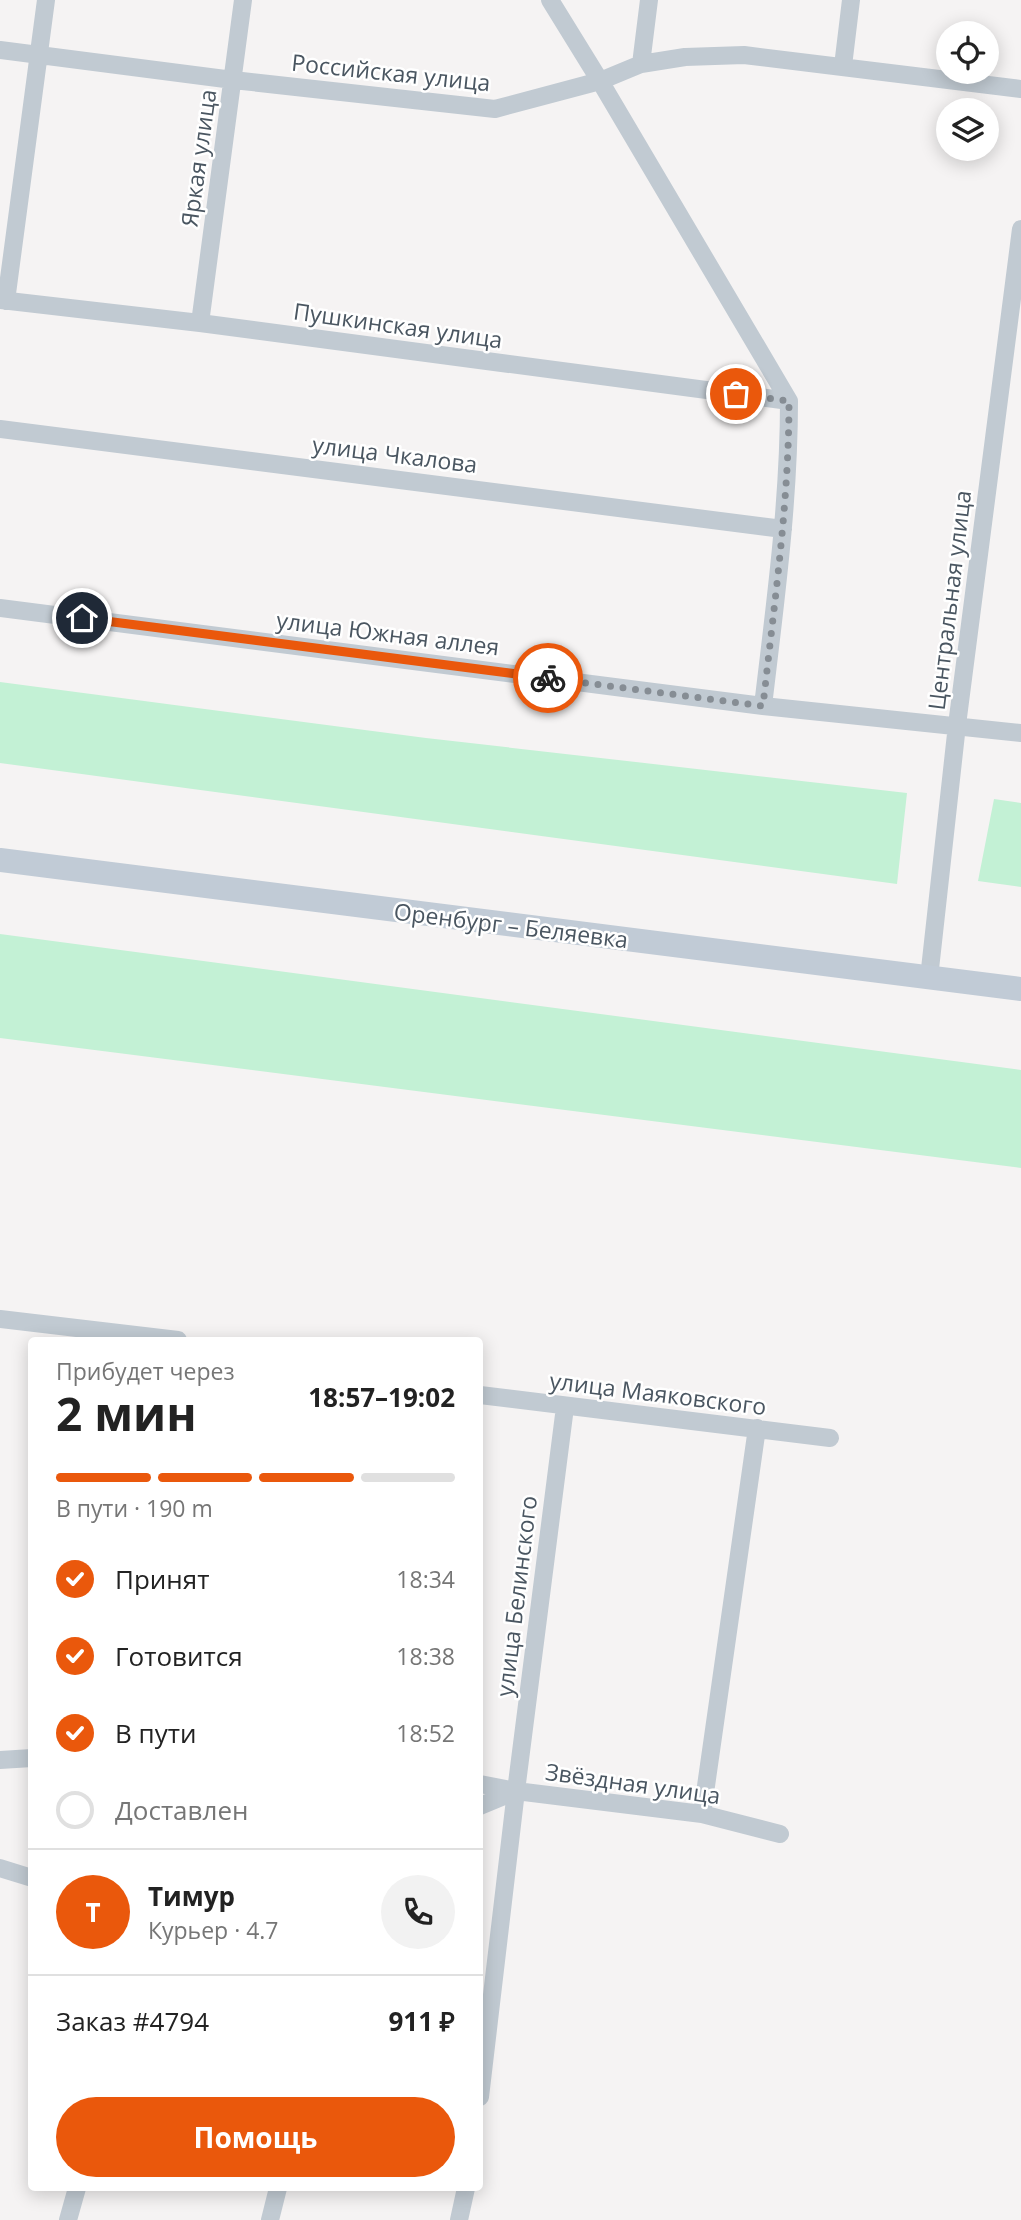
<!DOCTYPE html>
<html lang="ru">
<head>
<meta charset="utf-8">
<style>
	:root { --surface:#fff; --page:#f2f2f2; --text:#222; --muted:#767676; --line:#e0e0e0; --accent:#ea580c }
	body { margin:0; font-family:"Open Sans",sans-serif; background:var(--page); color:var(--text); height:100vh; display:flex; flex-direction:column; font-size:26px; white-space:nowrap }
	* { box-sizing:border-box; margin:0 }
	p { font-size:23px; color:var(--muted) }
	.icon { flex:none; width:38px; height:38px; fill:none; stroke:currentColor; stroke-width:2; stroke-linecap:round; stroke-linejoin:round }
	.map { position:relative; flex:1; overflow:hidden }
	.details { position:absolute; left:28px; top:1337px; width:455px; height:854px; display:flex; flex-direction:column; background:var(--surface); border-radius:7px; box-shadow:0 4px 18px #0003 }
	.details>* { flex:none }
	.fabs { position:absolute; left:936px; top:21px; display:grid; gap:14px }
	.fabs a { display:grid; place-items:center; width:63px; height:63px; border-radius:50%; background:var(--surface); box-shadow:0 4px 18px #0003; font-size:35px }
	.pin { position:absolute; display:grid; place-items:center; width:60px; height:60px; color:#fff; margin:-30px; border:4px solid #fff; border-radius:50%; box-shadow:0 2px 7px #0007 }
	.courier { position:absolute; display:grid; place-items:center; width:70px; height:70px; margin:-35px; border:5px solid #ea580c; border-radius:50%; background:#fff; color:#222; box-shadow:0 2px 9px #0007 }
	.overview em { font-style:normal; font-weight:700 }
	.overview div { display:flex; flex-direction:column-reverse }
	.overview { display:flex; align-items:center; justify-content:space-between; height:119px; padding:0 28px }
	h1 { font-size:46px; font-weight:700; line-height:52px }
	.bar { display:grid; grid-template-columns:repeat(4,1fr); gap:10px 7px; align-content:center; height:84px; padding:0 28px }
	.bar i { height:9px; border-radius:5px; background:var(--line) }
	.bar .on { background:var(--accent) }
	.bar p { grid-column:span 4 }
	.line { display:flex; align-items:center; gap:18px; padding:0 28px; border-top:2px solid var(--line) }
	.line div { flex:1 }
	.round { display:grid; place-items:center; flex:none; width:74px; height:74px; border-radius:37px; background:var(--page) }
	ol { padding:0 28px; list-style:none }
	li { display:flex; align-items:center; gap:21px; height:77px }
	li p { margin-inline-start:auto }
	li .icon { padding:7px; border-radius:50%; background:var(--accent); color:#fff; stroke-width:4 }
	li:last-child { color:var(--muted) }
	li i { width:38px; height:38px; border:4px solid var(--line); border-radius:50% }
	.action { display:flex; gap:14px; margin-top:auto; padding:14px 28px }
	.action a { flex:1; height:80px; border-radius:42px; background:var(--accent); color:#fff; font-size:28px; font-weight:700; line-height:80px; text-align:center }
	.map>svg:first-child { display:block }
	.green { fill:#c3f1d5 }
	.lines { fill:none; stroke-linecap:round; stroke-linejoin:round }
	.minor { stroke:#c1cad2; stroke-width:18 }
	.secondary { stroke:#c1cbd6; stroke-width:24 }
	.done { stroke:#868d94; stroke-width:7; stroke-dasharray:0 12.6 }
	.route { stroke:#ea580c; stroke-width:9 }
	.labels { text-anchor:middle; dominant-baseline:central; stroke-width:5; stroke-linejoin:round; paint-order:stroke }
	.street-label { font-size:23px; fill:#4a5661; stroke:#fff }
</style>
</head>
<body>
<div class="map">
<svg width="1021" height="2220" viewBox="0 0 1021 2220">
	<rect width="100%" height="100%" fill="#f5f3f3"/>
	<path class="green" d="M0,682L426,738L907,793L897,884L0,763Z
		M994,799L1021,803V887L978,881Z
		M0,934L1021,1070V1168L0,1038Z"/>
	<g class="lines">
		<path class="minor" d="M550,0L600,81L789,401C789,503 775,604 763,706
			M0,50L233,80L495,109L600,81L641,64L685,57L744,55L1021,89
			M641,64L649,0
			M843,66L851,0
			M0,300L200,323L789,401
			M6,301L46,0
			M200,323L243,0
			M0,429L783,529
			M0,608L763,706L1021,733
			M929,978L957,725L1021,229
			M0,1319L178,1340
			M480,1395L830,1438
			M0,1760L32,1758
			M480,1784L516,1791L702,1814L780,1834
			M480,1806L516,1791
			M702,1814L757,1428
			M0,1868L32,1878
			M480,2097L516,1791L565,1407
			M68,2220L77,2188
			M270,2220L278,2188
			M459,2220L466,2188"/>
		<path class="secondary" d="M0,860L1021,989"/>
	</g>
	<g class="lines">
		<path class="done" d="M548,678L763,706C774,604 789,503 789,401L736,394"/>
		<path class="route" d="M82,618L548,678"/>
	</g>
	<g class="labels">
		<g class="street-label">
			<text transform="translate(391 72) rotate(6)">Российская улица</text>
			<text transform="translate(198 158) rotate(-82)">Яркая улица</text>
			<text transform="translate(398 325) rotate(8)">Пушкинская улица</text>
			<text transform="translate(395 454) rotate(7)">улица Чкалова</text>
			<text transform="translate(949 600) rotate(-83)">Центральная улица</text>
			<text transform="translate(388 633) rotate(7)">улица Южная аллея</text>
			<text transform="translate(511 925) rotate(7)">Оренбург – Беляевка</text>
			<text transform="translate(658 1393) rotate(7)">улица Маяковского</text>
			<text transform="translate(516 1596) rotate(-83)">улица Белинского</text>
			<text transform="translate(633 1783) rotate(8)">Звёздная улица</text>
		</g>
	</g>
</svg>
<div class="fabs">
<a><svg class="icon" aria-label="locate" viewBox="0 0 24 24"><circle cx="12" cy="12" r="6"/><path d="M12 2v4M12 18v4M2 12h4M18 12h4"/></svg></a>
<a><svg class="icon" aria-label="layers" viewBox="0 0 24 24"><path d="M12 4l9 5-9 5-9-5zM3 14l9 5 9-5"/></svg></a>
</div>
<div class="pin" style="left:736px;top:394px;background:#ea580c"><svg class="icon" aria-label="bag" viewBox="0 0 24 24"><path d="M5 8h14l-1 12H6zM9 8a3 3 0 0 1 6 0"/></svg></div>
<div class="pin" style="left:82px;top:618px;background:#1f2937"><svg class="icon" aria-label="home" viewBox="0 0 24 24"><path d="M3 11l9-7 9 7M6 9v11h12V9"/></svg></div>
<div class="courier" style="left:548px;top:678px"><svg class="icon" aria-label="bike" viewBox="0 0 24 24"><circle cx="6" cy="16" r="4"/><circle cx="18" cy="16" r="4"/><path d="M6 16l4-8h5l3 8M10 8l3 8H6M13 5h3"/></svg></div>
<section class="details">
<div class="overview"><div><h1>2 мин</h1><p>Прибудет через</p></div><em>18:57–19:02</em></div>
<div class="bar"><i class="on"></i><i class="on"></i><i class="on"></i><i></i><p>В пути · 190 m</p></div>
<ol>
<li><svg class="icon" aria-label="check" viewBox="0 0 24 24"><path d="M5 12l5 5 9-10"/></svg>Принят<p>18:34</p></li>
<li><svg class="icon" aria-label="check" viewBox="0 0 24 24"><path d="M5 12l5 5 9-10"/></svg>Готовится<p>18:38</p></li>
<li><svg class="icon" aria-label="check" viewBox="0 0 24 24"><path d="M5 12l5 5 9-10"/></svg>В пути<p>18:52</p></li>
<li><i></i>Доставлен</li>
</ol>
<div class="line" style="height:126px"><b class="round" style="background:var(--accent);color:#fff">Т</b><div><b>Тимур</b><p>Курьер · 4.7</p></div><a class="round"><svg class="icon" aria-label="phone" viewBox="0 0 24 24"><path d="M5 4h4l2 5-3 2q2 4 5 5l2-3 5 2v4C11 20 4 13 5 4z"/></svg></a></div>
<div class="line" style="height:91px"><div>Заказ #4794</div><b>911 ₽</b></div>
<div class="action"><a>Помощь</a></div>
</section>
</div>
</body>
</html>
